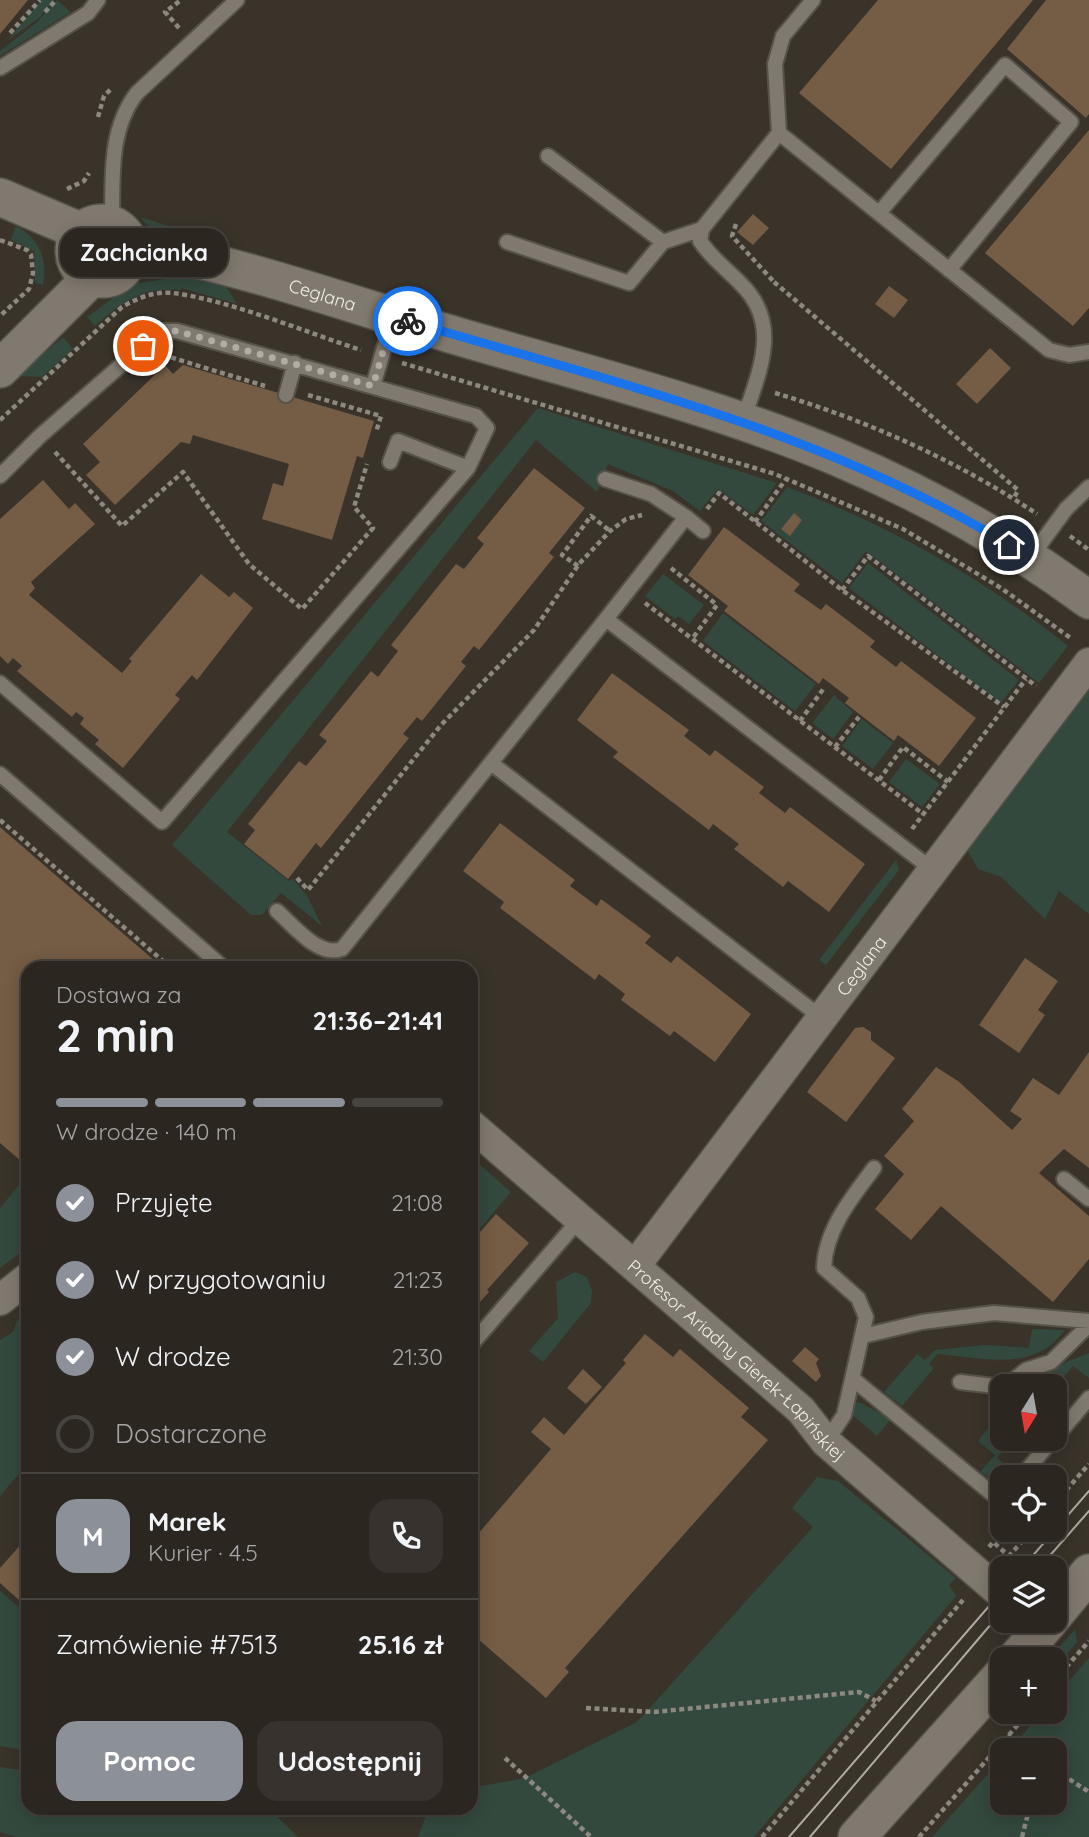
<!DOCTYPE html>
<html lang="pl">
<head>
<meta charset="utf-8">
<style>
	:root { --surface:#2b2620; --page:#37322d; --text:#f1f3f6; --muted:#a6a5a5; --line:#47433e; --accent:#8c9099 }
	body { margin:0; font-family:Quicksand,sans-serif; background:var(--page); color:var(--text); height:100vh; display:flex; flex-direction:column; font-size:26px; white-space:nowrap }
	* { box-sizing:border-box; margin:0 }
	p { font-size:23px; color:var(--muted) }
	.icon { flex:none; width:38px; height:38px; fill:none; stroke:currentColor; stroke-width:2; stroke-linecap:round; stroke-linejoin:round }
	.map { position:relative; flex:1; overflow:hidden }
	.side { position:absolute; left:21px; top:961px; width:457px; height:854px; display:flex; flex-direction:column; background:var(--surface); border-radius:21px; box-shadow:0 4px 18px #0003,0 0 0 2px var(--line) }
	.side>* { flex:none }
	.needle { width:46px; rotate:191deg }
	.buttons { position:absolute; left:990px; top:1374px; display:grid; gap:14px }
	.buttons a { display:grid; place-items:center; width:77px; height:77px; border-radius:14px; background:var(--surface); box-shadow:0 4px 18px #0003,0 0 0 2px var(--line); font-size:35px }
	.pin { position:absolute; display:grid; place-items:center; width:60px; height:60px; color:#fff; margin:-30px; border:4px solid #fff; border-radius:50%; box-shadow:0 2px 7px #0007 }
	.courier { position:absolute; display:grid; place-items:center; width:70px; height:70px; margin:-35px; border:5px solid #1a73e8; border-radius:50%; background:#fff; color:#222; box-shadow:0 2px 9px #0007 }
	.bubble { position:absolute; height:49px; border-radius:21px; background:var(--surface); box-shadow:0 4px 18px #0003,0 0 0 2px var(--line); font-size:23px; font-weight:800; line-height:49px; text-align:center }
	.overview em { font-style:normal; font-weight:800 }
	.overview div { display:flex; flex-direction:column-reverse }
	.overview { display:flex; align-items:center; justify-content:space-between; height:119px; padding:0 35px }
	h1 { font-size:46px; font-weight:800; line-height:52px }
	.bar { display:grid; grid-template-columns:repeat(4,1fr); gap:10px 7px; align-content:center; height:84px; padding:0 35px }
	.bar i { height:9px; border-radius:5px; background:var(--line) }
	.bar .selected { background:var(--accent) }
	.bar p { grid-column:span 4 }
	.line { display:flex; align-items:center; gap:18px; padding:0 35px; border-top:2px solid var(--line) }
	.line div { flex:1 }
	.round { display:grid; place-items:center; flex:none; width:74px; height:74px; border-radius:21px; background:var(--page) }
	ol { padding:0 35px; list-style:none }
	li { display:flex; align-items:center; gap:21px; height:77px }
	li p { margin-inline-start:auto }
	li .icon { padding:7px; border-radius:50%; background:var(--accent); color:#fff; stroke-width:4 }
	li:last-child { color:var(--muted) }
	li i { width:38px; height:38px; border:4px solid var(--line); border-radius:50% }
	.button { display:flex; gap:14px; margin-top:auto; padding:14px 35px }
	.button a { flex:1; height:80px; border-radius:21px; background:var(--accent); color:#fff; font-size:28px; font-weight:800; line-height:80px; text-align:center }
	.button a+a { background:var(--page); color:var(--text) }
	.map>svg:first-child { display:block }
	.green { fill:#33493e }
	.building { fill:#745c45 }
	.lines { fill:none; stroke-linecap:round; stroke-linejoin:round }
	.service-casing { stroke:#56524a; stroke-width:18 }
	.minor-casing { stroke:#56524a; stroke-width:33 }
	.tertiary-casing { stroke:#56524a; stroke-width:40 }
	.path { stroke:#8d8880; stroke-width:4.5; stroke-dasharray:5 3.5; stroke-linecap:butt }
	.service { stroke:#7f796f; stroke-width:14 }
	.minor { stroke:#7f796f; stroke-width:30 }
	.tertiary { stroke:#7f796f; stroke-width:37 }
	.tram { stroke:#afaaa4; stroke-width:2 }
	.done { stroke:#b1aca6; stroke-width:7; stroke-dasharray:0 12.6 }
	.route { stroke:#1a73e8; stroke-width:9 }
	.labels { text-anchor:middle; dominant-baseline:central; stroke-width:6; stroke-linejoin:round; paint-order:stroke }
	.street-label { font-size:18px; fill:#f1ede8; stroke:#2f2921 }
</style>
</head>
<body>
<div class="map">
<svg width="1089" height="1837" viewBox="0 0 1089 1837">
	<rect width="100%" height="100%" fill="#39332a"/>
	<path class="green" d="M42,0H54L39,18L7,41Z
		M57,0L71,12L0,56V51L36,23Z
		M140,217L224,243L219,246L147,225Z
		M16,226C41,239 47,260 43,285L35,283L34,251L11,240Z
		M184,276L226,286L237,304L182,288L181,290C143,286 122,302 95,326L87,317L132,284Z
		M63,337L73,349L42,377L17,376Z
		M538,408L777,483L753,515L718,489L700,511L673,491L608,464L597,492L536,440L227,832L289,881L293,879L307,896L322,926L281,893L262,915H251L172,845Z
		M787,487C889,525 983,578 1068,646L1039,683L866,551L842,583L761,521Z
		M868,563L1019,680L1001,703L849,588Z
		M663,574L704,605L689,624L678,616L675,619L645,596Z
		M723,613L816,684L795,711L703,641Z
		M1089,683V914L1059,891L1045,919L1001,877L978,869L967,850Z
		M834,695L853,712L833,739L812,723Z
		M862,719L893,743L873,769L842,746Z
		M906,759L940,784L922,807L889,782Z
		M896,860L899,870L826,965L819,960Z
		M471,1157L511,1192L471,1239Z
		M28,1174V1188L19,1199L28,1207V1247L0,1268V1208Z
		M575,1272L587,1277L592,1291L591,1303L543,1362L529,1351L558,1318L556,1282Z
		M25,1315L28,1317V1463L0,1496V1340L13,1332L17,1321Z
		M1032,1329L1065,1330C1034,1373 984,1358 938,1354L929,1364L934,1368L902,1406L884,1392L917,1354L925,1360L935,1350L986,1345L1029,1348Z
		M1089,1353V1378L1073,1366L1055,1387L1037,1374Z
		M859,1402L891,1419L877,1436L850,1413L853,1403Z
		M998,1421L1003,1425V1438L1013,1439L997,1458L1016,1474L1003,1477V1483L999,1484L980,1472L995,1455L978,1441L993,1422Z
		M817,1477L838,1481L956,1578L949,1585L956,1596L754,1837H418L429,1808H471V1788L525,1778L637,1722L813,1527L792,1508Z
		M0,1591L28,1615V1751L0,1746Z
		M1075,1629L1077,1642L1055,1668V1659H1049Z
		M1089,1658V1837H932L1003,1757V1802H1055V1750H1009L1042,1712H1055V1697Z
		M0,1767L28,1771V1808H268L298,1837H16L0,1832Z"/>
	<path class="building" d="M0,0H28L0,34Z
		M878,0H1033L891,169L799,93Z
		M1046,0H1089V114L1086,118L1007,49Z
		M1089,130V308L1073,326L985,253Z
		M753,214L769,228L753,245L737,232Z
		M889,286L908,300L894,318L875,304Z
		M990,348L1011,368L977,404L956,384Z
		M165,365L173,374L183,365L374,421L363,458L357,456L332,540L262,519L273,483L283,486L289,464L193,435L190,444L181,442L115,505L86,475L100,462L83,444Z
		M534,468L585,508L549,553L554,557L479,650L474,646L461,662L466,666L422,721L417,717L403,734L409,738L321,848L316,843L288,879L244,844L255,830L248,824L299,761L306,766L327,741L319,735L371,671L378,677L398,651L391,645L456,564L464,569L484,544L477,538Z
		M43,480L69,509L75,503L95,524L31,582L35,588L29,595L122,673L132,661L129,659L201,574L229,597L234,592L253,608L197,680L192,675L175,695L180,699L123,768L95,744L99,740L80,724L84,718L76,712L72,717L17,671L22,666L13,658L8,664L0,656V519Z
		M794,513L802,520L790,536L781,529Z
		M724,527L800,584L794,591L821,610L826,604L875,641L870,647L896,667L901,661L976,718L939,766L898,735L894,741L845,703L849,698L823,678L819,684L724,611L728,606L688,575Z
		M612,673L689,730L684,736L710,756L715,750L764,787L759,793L785,813L790,807L865,864L829,912L788,881L783,887L734,849L739,844L713,824L709,830L613,757L618,752L577,720Z
		M500,823L575,880L570,886L597,906L601,899L651,936L645,943L671,963L677,956L751,1014L715,1062L674,1031L670,1036L621,1000L625,994L599,974L595,980L500,908L504,902L463,871Z
		M0,827L163,968H28V1167L0,1143Z
		M1025,958L1058,981L1038,1010L1045,1015L1019,1053L979,1025Z
		M863,1027L871,1032V1040L895,1058L846,1122L807,1092L855,1028Z
		M1089,1052V1168L1064,1149L1039,1173L1089,1216V1259L1053,1302L941,1206L911,1240L875,1209L904,1174L884,1156L914,1121L902,1109L936,1067L958,1081L1012,1130L1022,1119L1010,1111L1033,1078L1059,1095Z
		M496,1214L529,1243L487,1290L489,1292L471,1312V1242Z
		M645,1334L673,1357L680,1349L749,1408L741,1417L768,1440L565,1668L569,1672L546,1698L471,1633V1542L551,1449L531,1432L544,1417L564,1435L626,1363L623,1360Z
		M805,1347L819,1359L816,1363L821,1376L816,1382L792,1361Z
		M583,1369L602,1387L586,1404L567,1388Z
		M24,1541L28,1545V1608L0,1583V1568Z"/>
	<g class="lines">
		<g class="service-casing">
			<path id="service" d="M0,68L88,13L98,0
				M779,133L1049,350L1069,355L1089,352
				M548,156L663,242L702,229
				M879,213L1005,65L1071,122L949,270
				M112,225C113,180 108,130 137,93L237,0
				M507,242L629,283L663,242
				M373,386L393,317
				M286,395L295,363
				M743,421C758,374 783,325 741,284C727,269 712,259 700,241L702,229L779,133L775,64L783,36L813,0
				M390,462L398,441L468,468
				M0,476L40,436L160,331H177L476,416L487,428L468,468L162,822L0,683
				M605,479L651,494L686,517
				M703,531L686,517L606,619L933,870
				M1030,558L1066,509L1089,487
				M491,763L822,1018
				M0,774L224,968
				M277,911C294,926 319,958 342,949L606,619
				M1064,1179L1089,1199
				M863,1336L922,1322L994,1313L1089,1321
				M471,1345L579,1220
				M853,1379L996,1497L1003,1496
				M960,1382L1003,1387
				M1006,1386L1026,1370L1051,1362L1089,1325
				M1055,1438L1089,1398
				M826,1442L844,1415L866,1317L858,1298L824,1268C825,1230 852,1197 874,1168
				M1021,1477L1054,1438"/>
		</g>
		<g class="minor-casing">
			<g id="minor">
				<path id="s1" d="M471,1125L801,1410L826,1442L1003,1595"/>
				<path id="s2" d="M635,1266L1089,663"/>
				<path d="M0,1300L28,1278"/>
			</g>
		</g>
		<g class="tertiary-casing">
			<g id="tertiary">
				<path d="M0,197L82,232"/>
				<circle cx="102" cy="251" r="28"/>
				<path id="s3" d="M129,245C238,264 344,302 450,334C579,372 713,405 837,457C927,495 1011,542 1089,600"/>
				<path d="M0,369L92,277"/>
				<path d="M1055,1614L1089,1573"/>
				<path d="M1016,1659L1050,1620"/>
				<path d="M857,1837L1003,1674"/>
			</g>
		</g>
		<path class="path" d="M45,12L56,0
			M179,28L165,12L181,0
			M10,33L40,0
			M98,117L104,96L112,88
			M67,189L84,181L89,173
			M736,224L732,236L774,282
			M0,240L27,250L31,255L33,273L29,289L0,316
			M774,282L1018,490L1014,498
			M163,355L265,386
			M402,363L775,474L903,529L1001,588L1072,639
			M775,393C866,420 958,461 1037,514
			M308,395L381,416L376,432
			M0,420L122,307C138,298 154,291 173,293C229,300 305,332 361,350
			M55,452L122,526L183,472L249,564L302,609L373,528L354,507L367,464
			M707,509L719,493L842,590L1004,707
			M755,522L786,479
			M1070,536L1089,550
			M578,566L562,555L591,516L610,531
			M671,568L717,605L692,639
			M842,590L868,556L1036,686
			M645,603L923,814
			M800,721L824,688
			M835,747L859,717
			M879,780L903,747L948,782
			M0,820L171,968
			M912,829L1026,679
			M297,878L308,890L441,725L534,630L579,564L610,531L626,519L642,515
			M1055,1503L1089,1464
			M989,1547L993,1542L1009,1556
			M1015,1563L1009,1556L1032,1530
			M1055,1680L1089,1641
			M586,1708L654,1712L859,1692L876,1701
			M1007,1736L1025,1750
			M505,1758L591,1837
			M1055,1770L1089,1792
			M762,1837L963,1600
			M919,1837L1029,1712
			M1022,1837L1031,1802"/>
		<use href="#service" class="service"/>
		<use href="#minor" class="minor"/>
		<use href="#tertiary" class="tertiary"/>
		<path class="tram" d="M1022,1568L1089,1491
			M1039,1568L1089,1511
			M789,1837L1003,1590
			M810,1837L1003,1610"/>
	</g>
	<g class="lines">
		<path class="done" d="M143,346L160,331H177L373,386L393,317L408,321"/>
		<path class="route" d="M408,321C612,382 826,432 1009,545"/>
	</g>
	<g class="labels">
		<g class="street-label">
			<text stroke="none"><textPath href="#s3" startOffset="200">Ceglana</textPath></text>
			<text stroke="none"><textPath href="#s2" startOffset="376">Ceglana</textPath></text>
			<text stroke="none"><textPath href="#s1" startOffset="355">Profesor Ariadny Gierek-Łapińskiej</textPath></text>
		</g>
	</g>
</svg>
<div class="buttons">
<a><svg class="needle" viewBox="-14 -14 28 28"><path d="M0-13l5 13h-10z" fill="#e53935"/><path d="M0 13l5-13h-10z" fill="#a6a5a5"/></svg></a>
<a><svg class="icon" aria-label="locate" viewBox="0 0 24 24"><circle cx="12" cy="12" r="6"/><path d="M12 2v4M12 18v4M2 12h4M18 12h4"/></svg></a>
<a><svg class="icon" aria-label="layers" viewBox="0 0 24 24"><path d="M12 4l9 5-9 5-9-5zM3 14l9 5 9-5"/></svg></a>
<a>+</a>
<a>−</a>
</div>
<div class="pin" style="left:143px;top:346px;background:#ea580c"><svg class="icon" aria-label="bag" viewBox="0 0 24 24"><path d="M5 8h14l-1 12H6zM9 8a3 3 0 0 1 6 0"/></svg></div>
<div class="pin" style="left:1009px;top:545px;background:#1f2937"><svg class="icon" aria-label="home" viewBox="0 0 24 24"><path d="M3 11l9-7 9 7M6 9v11h12V9"/></svg></div>
<div class="courier" style="left:408px;top:321px"><svg class="icon" aria-label="bike" viewBox="0 0 24 24"><circle cx="6" cy="16" r="4"/><circle cx="18" cy="16" r="4"/><path d="M6 16l4-8h5l3 8M10 8l3 8H6M13 5h3"/></svg></div>
<div class="bubble" style="left:60px;top:228px;width:168px">Zachcianka</div>
<section class="side">
<div class="overview"><div><h1>2 min</h1><p>Dostawa za</p></div><em>21:36–21:41</em></div>
<div class="bar"><i class="selected"></i><i class="selected"></i><i class="selected"></i><i></i><p>W drodze · 140 m</p></div>
<ol>
<li><svg class="icon" aria-label="check" viewBox="0 0 24 24"><path d="M5 12l5 5 9-10"/></svg>Przyjęte<p>21:08</p></li>
<li><svg class="icon" aria-label="check" viewBox="0 0 24 24"><path d="M5 12l5 5 9-10"/></svg>W przygotowaniu<p>21:23</p></li>
<li><svg class="icon" aria-label="check" viewBox="0 0 24 24"><path d="M5 12l5 5 9-10"/></svg>W drodze<p>21:30</p></li>
<li><i></i>Dostarczone</li>
</ol>
<div class="line" style="height:126px"><b class="round" style="background:var(--accent);color:#fff">M</b><div><b>Marek</b><p>Kurier · 4.5</p></div><a class="round"><svg class="icon" aria-label="phone" viewBox="0 0 24 24"><path d="M5 4h4l2 5-3 2q2 4 5 5l2-3 5 2v4C11 20 4 13 5 4z"/></svg></a></div>
<div class="line" style="height:91px"><div>Zamówienie #7513</div><b>25.16 zł</b></div>
<div class="button"><a>Pomoc</a><a>Udostępnij</a></div>
</section>
</div>
</body>
</html>
